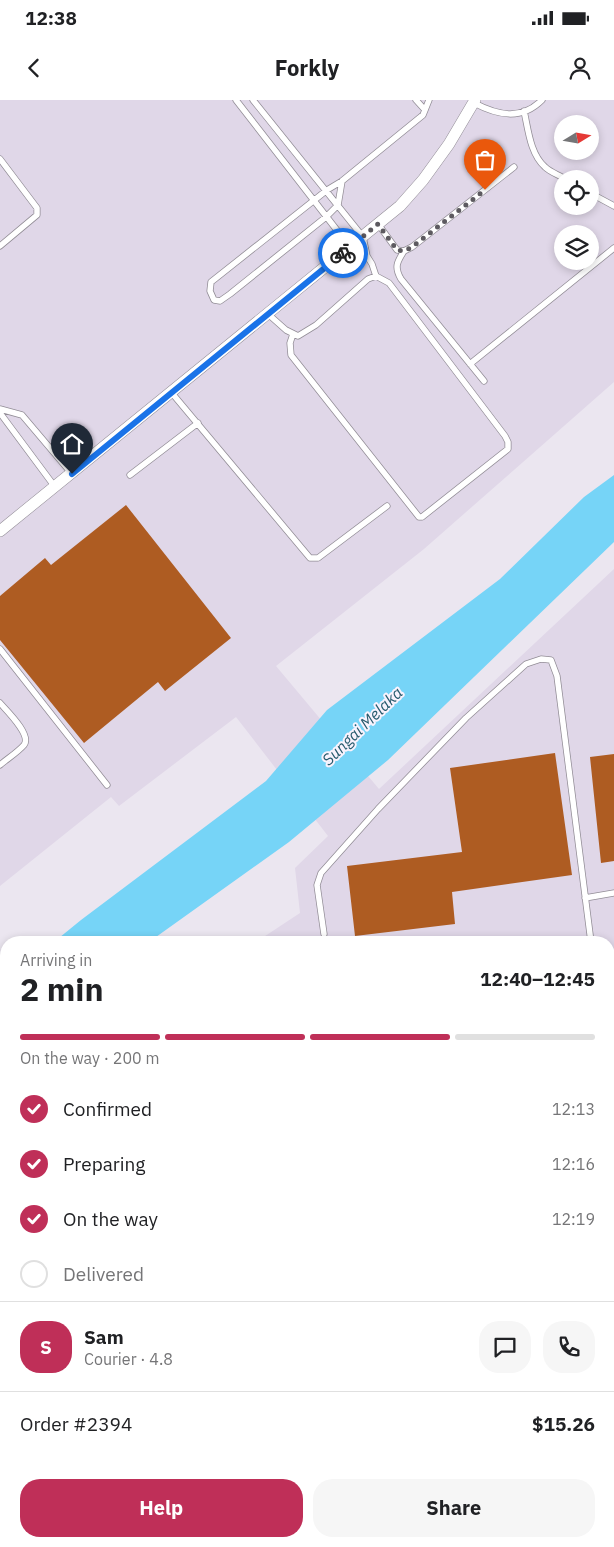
<!DOCTYPE html>
<html lang="en">
<head>
<meta charset="utf-8">
<style>
	:root { --surface:#fff; --page:#f6f6f6; --text:#202124; --muted:#757577; --line:#e0e0e0; --accent:#bf2f58 }
	body { margin:0; font-family:"IBM Plex Sans",sans-serif; background:var(--page); color:var(--text); height:100vh; display:flex; flex-direction:column; font-size:19px; white-space:nowrap }
	* { box-sizing:border-box; margin:0 }
	p { font-size:16px; color:var(--muted) }
	.icon { flex:none; width:28px; height:28px; fill:none; stroke:currentColor; stroke-width:2; stroke-linecap:round; stroke-linejoin:round }
	.map { position:relative; flex:1; overflow:hidden }
	.drawer { position:absolute; left:0px; top:836px; width:615px; height:611px; display:flex; flex-direction:column; background:var(--surface); border-radius:20px 20px 0 0; box-shadow:0 2px 8px #0003 }
	.drawer>* { flex:none }
	.needle { width:32px; rotate:79deg }
	.buttons { position:absolute; left:554px; top:15px; display:grid; gap:10px }
	.buttons a { display:grid; place-items:center; width:45px; height:45px; border-radius:50%; background:var(--surface); box-shadow:0 2px 8px #0003; font-size:25px }
	.pin { position:absolute; display:grid; place-items:center; width:42px; height:42px; color:#fff; margin:-51px -21px; border-radius:50% 50% 50% 0; rotate:-45deg; box-shadow:0 0 5px #0007 }
	.pin .icon { rotate:45deg }
	.courier { position:absolute; display:grid; place-items:center; width:50px; height:50px; margin:-25px; border:4px solid #1a73e8; border-radius:50%; background:#fff; color:#222; box-shadow:0 1px 6px #0007 }
	.head em { font-style:normal; font-weight:700 }
	.head div { display:flex; flex-direction:column-reverse }
	.head { display:flex; align-items:center; justify-content:space-between; height:85px; padding:0 20px }
	h1 { font-size:32px; font-weight:700; line-height:38px }
	.bar { display:grid; grid-template-columns:repeat(4,1fr); gap:8px 5px; align-content:center; height:60px; padding:0 20px }
	.bar i { height:6px; border-radius:4px; background:var(--line) }
	.bar .current { background:var(--accent) }
	.bar p { grid-column:span 4 }
	.line { display:flex; align-items:center; gap:12px; padding:0 20px; border-top:1px solid var(--line) }
	.line div { flex:1 }
	.round { display:grid; place-items:center; flex:none; width:52px; height:52px; border-radius:20px; background:var(--page) }
	ol { padding:0 20px; list-style:none }
	li { display:flex; align-items:center; gap:15px; height:55px }
	li p { margin-inline-start:auto }
	li .icon { padding:5px; border-radius:50%; background:var(--accent); color:#fff; stroke-width:4 }
	li:last-child { color:var(--muted) }
	li i { width:28px; height:28px; border:2px solid var(--line); border-radius:50% }
	.action { display:flex; gap:10px; margin-top:auto; padding:10px 20px }
	.action a { flex:1; height:58px; border-radius:20px; background:var(--accent); color:#fff; font-size:20px; font-weight:700; line-height:58px; text-align:center }
	.action a+a { background:var(--page); color:var(--text) }
	.status { display:flex; justify-content:space-between; align-items:center; height:35px; padding:0 25px; background:var(--surface); direction:ltr }
	.status svg { height:14px; fill:currentColor }
	header { display:flex; justify-content:space-between; align-items:center; height:65px; padding:0 20px; background:var(--surface); font-size:22px; font-weight:700 }
	.map>svg:first-child { display:block }
	.built { fill:#e0d7e8; fill-rule:evenodd }
	.water { fill:#76d4f7 }
	.building { fill:#ae5c22 }
	.lines { fill:none; stroke-linecap:round; stroke-linejoin:round }
	.lane-casing { stroke:#928d96; stroke-width:7 }
	.street-casing { stroke:#928d96; stroke-width:12 }
	.primary-casing { stroke:#895c1d; stroke-width:20 }
	.lane { stroke:#fff; stroke-width:5.5 }
	.street { stroke:#fff; stroke-width:11 }
	.primary { stroke:#dfb67b; stroke-width:19 }
	.done { stroke:#5d5a60; stroke-width:5; stroke-dasharray:0 9 }
	.route { stroke:#1a73e8; stroke-width:6 }
	.labels { text-anchor:middle; dominant-baseline:central; stroke-width:4; stroke-linejoin:round; paint-order:stroke }
	.water-label { font-size:16px; font-style:italic; fill:#275b6e; stroke:#f9f3fd }
</style>
</head>
<body>
<div class="status"><b>12:38</b><svg viewBox="0 0 49 12"><path d="M0 12V9h3v3zM5 12V6h3v6zM10 12V3h3v9zM15 12V0h3v12zM26 1h20v11H26zM47 4h2v5h-2z"/></svg></div>
<header><svg class="icon" aria-label="back" viewBox="0 0 24 24"><path d="M15 5l-7 7 7 7"/></svg>Forkly<svg class="icon" aria-label="person" viewBox="0 0 24 24"><circle cx="12" cy="8" r="4"/><path d="M4 21q1-7 8-7t8 7"/></svg></header>
<div class="map">
<svg width="614" height="1447" viewBox="0 0 614 1447">
	<rect width="100%" height="100%" fill="#ebe6f0"/>
	<path class="built" d="M0,0H614V282L424,449L276,566L379,689L614,469V1324L609,1326V842H256L300,813L295,768L328,736L236,617L119,706L111,697L0,786ZM562,24H590V51H562ZM562,79H590V106H562ZM562,134H590V161H562Z
		M6,1016V1389L0,1390V1022Z
		M609,1413L614,1416V1447H0L28,1441H609Z"/>
	<path class="water" d="M614,375V442L388,660L289,742L149,842H54L81,820L266,681L327,610L500,479L584,397Z
		M6,883V959L0,965V888Z"/>
	<path class="building" d="M126,405L231,538L165,591L158,582L84,643L0,540V496L45,458L51,465Z
		M555,653L572,775L452,792L455,824L355,836L347,766L462,752L450,668Z
		M614,654V761L601,763L590,657Z"/>
	<g class="lines">
		<g class="lane-casing">
			<path id="lane" d="M236,0L350,147L367,156L363,137L253,0
				M416,0L425,10
				M474,3C497,15 521,21 542,0
				M524,11C528,28 530,54 545,67C550,72 559,75 565,79
				M0,59L37,108V115L0,146
				M342,81L338,105L326,117L230,194L220,201L214,200L210,191L211,182L327,90L342,81L423,15L429,0
				M590,93L614,106
				M378,124L397,150L404,151L412,147L514,67
				M404,151C397,162 394,167 401,179L484,281
				M367,156L372,164L376,176
				M268,214L286,230L298,236L316,225L368,179L376,176L389,183L505,336L508,342V349L422,417H419L291,255L290,243L293,234
				M470,264L614,148
				M171,292L310,458H318L387,406
				M0,309L22,315L72,374
				M0,313L55,387
				M130,375L198,323
				M0,549L107,685
				M0,603C7,611 32,635 24,645C18,652 7,659 0,665
				M585,798L614,793
				M324,834L317,785L321,773L378,709L466,618L526,564L541,559L551,560L557,576L591,842
				M609,997L614,1043
				M81,1447L105,1441"/>
		</g>
		<g class="street-casing">
			<path id="street" d="M0,431L400,106L423,80L449,44L475,0"/>
		</g>
		<g class="primary-casing">
			<path id="primary" d="M609,1353L614,1351
				M609,1370L614,1369
				M0,1414L6,1413
				M0,1431L6,1430"/>
		</g>
		<use href="#lane" class="lane"/>
		<use href="#street" class="street"/>
		<use href="#primary" class="primary"/>
	</g>
	<g class="lines">
		<path class="done" d="M343,153L378,124L397,150L404,151L412,147L485,90"/>
		<path class="route" d="M72,374L343,153"/>
	</g>
	<g class="labels">
		<g class="water-label">
			<text transform="translate(362 626) rotate(-44)">Sungai Melaka</text>
		</g>
	</g>
</svg>
<div class="buttons">
<a><svg class="needle" viewBox="-14 -14 28 28"><path d="M0-13l5 13h-10z" fill="#e53935"/><path d="M0 13l5-13h-10z" fill="#757577"/></svg></a>
<a><svg class="icon" aria-label="locate" viewBox="0 0 24 24"><circle cx="12" cy="12" r="6"/><path d="M12 2v4M12 18v4M2 12h4M18 12h4"/></svg></a>
<a><svg class="icon" aria-label="layers" viewBox="0 0 24 24"><path d="M12 4l9 5-9 5-9-5zM3 14l9 5 9-5"/></svg></a>
</div>
<div class="pin" style="left:485px;top:90px;background:#ea580c"><svg class="icon" aria-label="bag" viewBox="0 0 24 24"><path d="M5 8h14l-1 12H6zM9 8a3 3 0 0 1 6 0"/></svg></div>
<div class="pin" style="left:72px;top:374px;background:#1f2937"><svg class="icon" aria-label="home" viewBox="0 0 24 24"><path d="M3 11l9-7 9 7M6 9v11h12V9"/></svg></div>
<div class="courier" style="left:343px;top:153px"><svg class="icon" aria-label="bike" viewBox="0 0 24 24"><circle cx="6" cy="16" r="4"/><circle cx="18" cy="16" r="4"/><path d="M6 16l4-8h5l3 8M10 8l3 8H6M13 5h3"/></svg></div>
<section class="drawer">
<div class="head"><div><h1>2 min</h1><p>Arriving in</p></div><em>12:40–12:45</em></div>
<div class="bar"><i class="current"></i><i class="current"></i><i class="current"></i><i></i><p>On the way · 200 m</p></div>
<ol>
<li><svg class="icon" aria-label="check" viewBox="0 0 24 24"><path d="M5 12l5 5 9-10"/></svg>Confirmed<p>12:13</p></li>
<li><svg class="icon" aria-label="check" viewBox="0 0 24 24"><path d="M5 12l5 5 9-10"/></svg>Preparing<p>12:16</p></li>
<li><svg class="icon" aria-label="check" viewBox="0 0 24 24"><path d="M5 12l5 5 9-10"/></svg>On the way<p>12:19</p></li>
<li><i></i>Delivered</li>
</ol>
<div class="line" style="height:90px"><b class="round" style="background:var(--accent);color:#fff">S</b><div><b>Sam</b><p>Courier · 4.8</p></div><a class="round"><svg class="icon" aria-label="chat" viewBox="0 0 24 24"><path d="M4 5h16v11H9l-5 4z"/></svg></a><a class="round"><svg class="icon" aria-label="phone" viewBox="0 0 24 24"><path d="M5 4h4l2 5-3 2q2 4 5 5l2-3 5 2v4C11 20 4 13 5 4z"/></svg></a></div>
<div class="line" style="height:65px"><div>Order #2394</div><b>$15.26</b></div>
<div class="action"><a>Help</a><a>Share</a></div>
</section>
</div>
</body>
</html>
